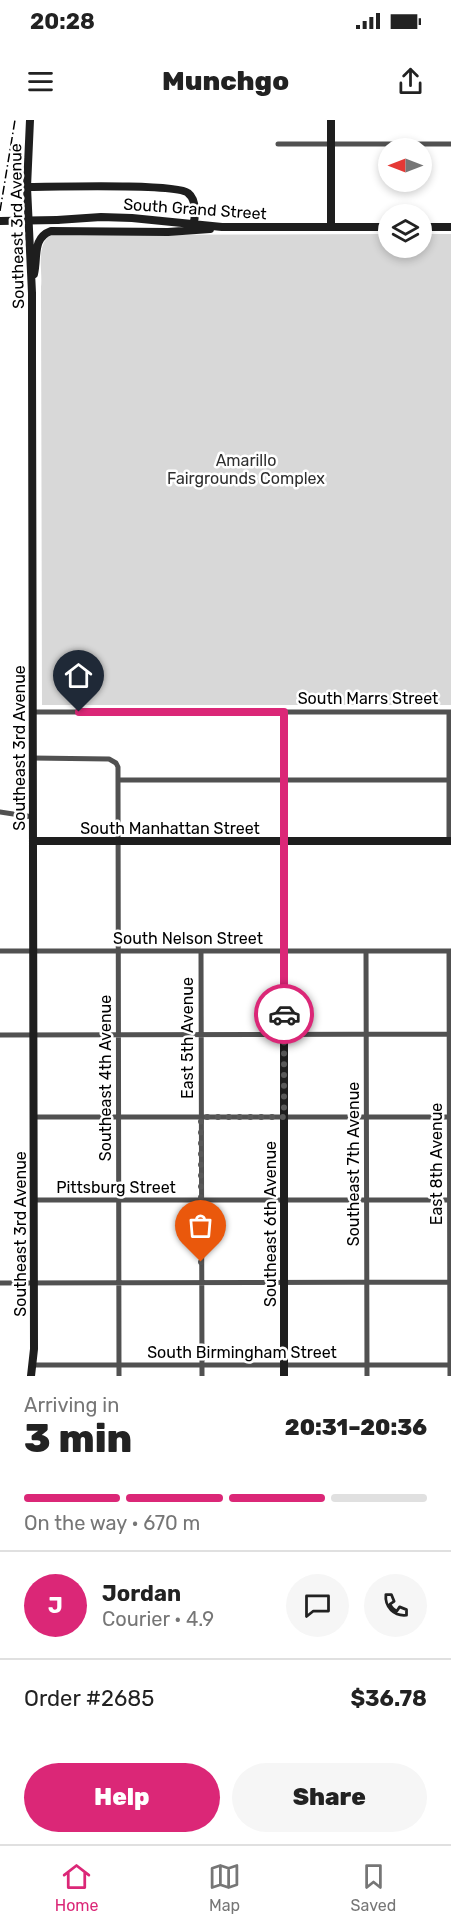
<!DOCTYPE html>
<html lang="en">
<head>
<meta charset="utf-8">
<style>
	:root { --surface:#fff; --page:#f6f6f6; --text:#222; --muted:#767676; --line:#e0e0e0; --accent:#db2777 }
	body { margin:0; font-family:Rubik,sans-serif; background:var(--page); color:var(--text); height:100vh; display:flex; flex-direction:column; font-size:22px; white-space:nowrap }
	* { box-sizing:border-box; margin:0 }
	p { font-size:20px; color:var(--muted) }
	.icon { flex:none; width:33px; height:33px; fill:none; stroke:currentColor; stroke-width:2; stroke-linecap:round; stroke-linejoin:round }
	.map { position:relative; height:1256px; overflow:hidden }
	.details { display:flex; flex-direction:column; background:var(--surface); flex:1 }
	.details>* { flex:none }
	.needle { width:39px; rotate:270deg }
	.fabs { position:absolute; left:378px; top:18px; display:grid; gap:12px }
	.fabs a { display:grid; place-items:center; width:54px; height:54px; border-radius:50%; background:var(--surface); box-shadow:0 3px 9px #0003; font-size:30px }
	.pin { position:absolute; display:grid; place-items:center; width:51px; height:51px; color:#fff; margin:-62px -26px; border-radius:50% 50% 50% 0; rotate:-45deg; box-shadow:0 0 6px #0007 }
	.pin .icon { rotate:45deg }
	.courier { position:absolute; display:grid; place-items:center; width:60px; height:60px; margin:-30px; border:4px solid #db2777; border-radius:50%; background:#fff; color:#222; box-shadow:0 2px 8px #0007 }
	.head em { font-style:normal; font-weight:800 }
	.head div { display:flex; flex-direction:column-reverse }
	.head { display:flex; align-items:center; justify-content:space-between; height:102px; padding:0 24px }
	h1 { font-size:39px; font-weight:800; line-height:45px }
	.bar { display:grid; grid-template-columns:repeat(4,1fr); gap:9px 6px; align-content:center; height:72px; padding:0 24px }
	.bar i { height:8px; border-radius:4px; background:var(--line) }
	.bar .active { background:var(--accent) }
	.bar p { grid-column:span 4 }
	.line { display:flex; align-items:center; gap:15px; padding:0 24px; border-top:2px solid var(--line) }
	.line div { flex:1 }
	.round { display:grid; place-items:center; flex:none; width:63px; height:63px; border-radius:32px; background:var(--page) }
	.cta { display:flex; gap:12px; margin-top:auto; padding:12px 24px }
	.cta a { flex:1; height:69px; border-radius:36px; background:var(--accent); color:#fff; font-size:24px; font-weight:800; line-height:69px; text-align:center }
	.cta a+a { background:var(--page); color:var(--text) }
	.status { display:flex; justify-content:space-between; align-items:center; height:42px; padding:0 30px; background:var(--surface); direction:ltr }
	.status svg { height:16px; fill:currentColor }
	header { display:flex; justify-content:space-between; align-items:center; height:78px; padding:0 24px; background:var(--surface); font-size:27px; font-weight:800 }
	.dock { display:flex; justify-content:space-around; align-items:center; height:84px; border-top:2px solid var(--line); background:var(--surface); font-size:16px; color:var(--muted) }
	.dock a { display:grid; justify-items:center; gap:3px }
	.dock .active { color:var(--accent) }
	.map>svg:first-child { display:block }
	.green { fill:#d8d8d8 }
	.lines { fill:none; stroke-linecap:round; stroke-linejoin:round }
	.street { stroke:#515151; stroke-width:5 }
	.secondary { stroke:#1e1e1e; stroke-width:8 }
	.rail { stroke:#000; stroke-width:1.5; stroke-dasharray:9 3 1.5 3; stroke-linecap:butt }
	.secondary-bridge { stroke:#1e1e1e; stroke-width:8 }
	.done { stroke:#595959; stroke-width:6; stroke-dasharray:0 10.8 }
	.route { stroke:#db2777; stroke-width:8 }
	.labels { text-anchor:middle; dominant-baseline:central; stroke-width:5; stroke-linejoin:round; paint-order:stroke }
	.street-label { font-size:16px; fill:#000; stroke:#fff }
	.park-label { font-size:16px; fill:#2f2f2f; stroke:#fff }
</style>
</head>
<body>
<div class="status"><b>20:28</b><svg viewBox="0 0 49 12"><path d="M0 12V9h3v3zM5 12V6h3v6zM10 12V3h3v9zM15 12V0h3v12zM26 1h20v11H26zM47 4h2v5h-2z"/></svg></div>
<header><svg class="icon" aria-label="menu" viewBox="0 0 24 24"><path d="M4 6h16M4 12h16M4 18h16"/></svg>Munchgo<svg class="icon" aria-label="share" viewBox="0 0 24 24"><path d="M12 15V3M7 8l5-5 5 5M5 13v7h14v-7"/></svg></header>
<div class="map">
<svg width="451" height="1256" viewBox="0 0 451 1256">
	<rect width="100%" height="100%" fill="#fff"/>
	<path class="green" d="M388,114V128H422V114H451V585H42L41,167C43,151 35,125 51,115Z"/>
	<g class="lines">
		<path class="street" d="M278,24H451
			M33,592H451
			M449,592V721
			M32,638L109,639L116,643L118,647V660H451
			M118,660L119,1256
			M0,692L33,697
			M284,721V592
			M0,831H451
			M366,831L367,1256
			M449,831L450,1256
			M201,832L202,1256
			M0,915L451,914
			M33,997H451
			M33,1080H451
			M0,1163L451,1162
			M32,1245H451"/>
		<path class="secondary" d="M30,0L27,67L32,173V239L34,1229L31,1256
			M331,0V107
			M27,67C50,67 176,63 188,73C197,80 196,99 192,108
			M57,100L101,97L132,98L222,107H388
			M422,107H451
			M34,154C38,137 32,118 51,111L168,112L210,109
			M33,721H451
			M284,721V1256"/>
		<path class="rail" d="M0,91L15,0"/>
		<path class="secondary-bridge" d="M0,101L57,100"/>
	</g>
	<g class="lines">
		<path class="done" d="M201,1142V997H284V894"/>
		<path class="route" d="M79,592H284V894"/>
	</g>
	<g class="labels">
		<g class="street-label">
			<text transform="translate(195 89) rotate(4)">South Grand Street</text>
			<text transform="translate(17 106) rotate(-91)">Southeast 3rd Avenue</text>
			<text x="368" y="578">South Marrs Street</text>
			<text transform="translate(19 628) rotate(-90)">Southeast 3rd Avenue</text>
			<text x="170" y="708">South Manhattan Street</text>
			<text x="188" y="818">South Nelson Street</text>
			<text transform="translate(187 918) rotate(-90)">East 5th Avenue</text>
			<text transform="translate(105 958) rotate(-90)">Southeast 4th Avenue</text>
			<text transform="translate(353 1044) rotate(-90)">Southeast 7th Avenue</text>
			<text transform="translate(436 1044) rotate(-90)">East 8th Avenue</text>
			<text x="116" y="1067">Pittsburg Street</text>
			<text transform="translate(270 1104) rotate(-90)">Southeast 6th Avenue</text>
			<text transform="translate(20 1114) rotate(-90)">Southeast 3rd Avenue</text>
			<text x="242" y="1232">South Birmingham Street</text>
		</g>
		<g class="park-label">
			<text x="246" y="340">Amarillo<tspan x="246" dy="18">Fairgrounds Complex</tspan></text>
		</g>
	</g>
</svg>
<div class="fabs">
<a><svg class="needle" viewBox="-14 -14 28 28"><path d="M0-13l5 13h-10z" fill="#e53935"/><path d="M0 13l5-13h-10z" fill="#767676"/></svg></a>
<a><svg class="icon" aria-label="layers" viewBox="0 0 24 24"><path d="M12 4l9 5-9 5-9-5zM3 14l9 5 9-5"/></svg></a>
</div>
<div class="pin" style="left:201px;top:1142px;background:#ea580c"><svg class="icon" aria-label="bag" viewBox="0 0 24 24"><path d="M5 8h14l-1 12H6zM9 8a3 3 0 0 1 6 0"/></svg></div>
<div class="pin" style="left:79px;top:592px;background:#1f2937"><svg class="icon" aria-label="home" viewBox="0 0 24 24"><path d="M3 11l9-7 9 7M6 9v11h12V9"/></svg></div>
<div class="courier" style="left:284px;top:894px"><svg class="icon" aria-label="car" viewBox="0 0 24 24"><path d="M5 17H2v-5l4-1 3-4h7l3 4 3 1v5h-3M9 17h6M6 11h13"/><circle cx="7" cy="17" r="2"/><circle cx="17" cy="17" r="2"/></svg></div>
</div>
<section class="details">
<div class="head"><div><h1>3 min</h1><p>Arriving in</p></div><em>20:31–20:36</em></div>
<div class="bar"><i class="active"></i><i class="active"></i><i class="active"></i><i></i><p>On the way · 670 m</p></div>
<div class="line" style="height:108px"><b class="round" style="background:var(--accent);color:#fff">J</b><div><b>Jordan</b><p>Courier · 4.9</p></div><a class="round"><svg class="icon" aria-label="chat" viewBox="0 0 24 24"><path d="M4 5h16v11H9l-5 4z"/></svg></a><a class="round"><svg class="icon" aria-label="phone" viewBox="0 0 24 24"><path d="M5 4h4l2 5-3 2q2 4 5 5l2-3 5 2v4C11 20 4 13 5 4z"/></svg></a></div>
<div class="line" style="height:78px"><div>Order #2685</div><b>$36.78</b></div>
<div class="cta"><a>Help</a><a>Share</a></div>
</section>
<nav class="dock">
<a class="active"><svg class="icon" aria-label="home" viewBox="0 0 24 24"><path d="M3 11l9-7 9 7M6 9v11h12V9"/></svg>Home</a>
<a><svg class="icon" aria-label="map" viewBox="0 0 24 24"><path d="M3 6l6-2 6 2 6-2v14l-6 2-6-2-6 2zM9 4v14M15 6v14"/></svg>Map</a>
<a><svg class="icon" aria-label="saved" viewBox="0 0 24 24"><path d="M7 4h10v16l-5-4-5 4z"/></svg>Saved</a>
</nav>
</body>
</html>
